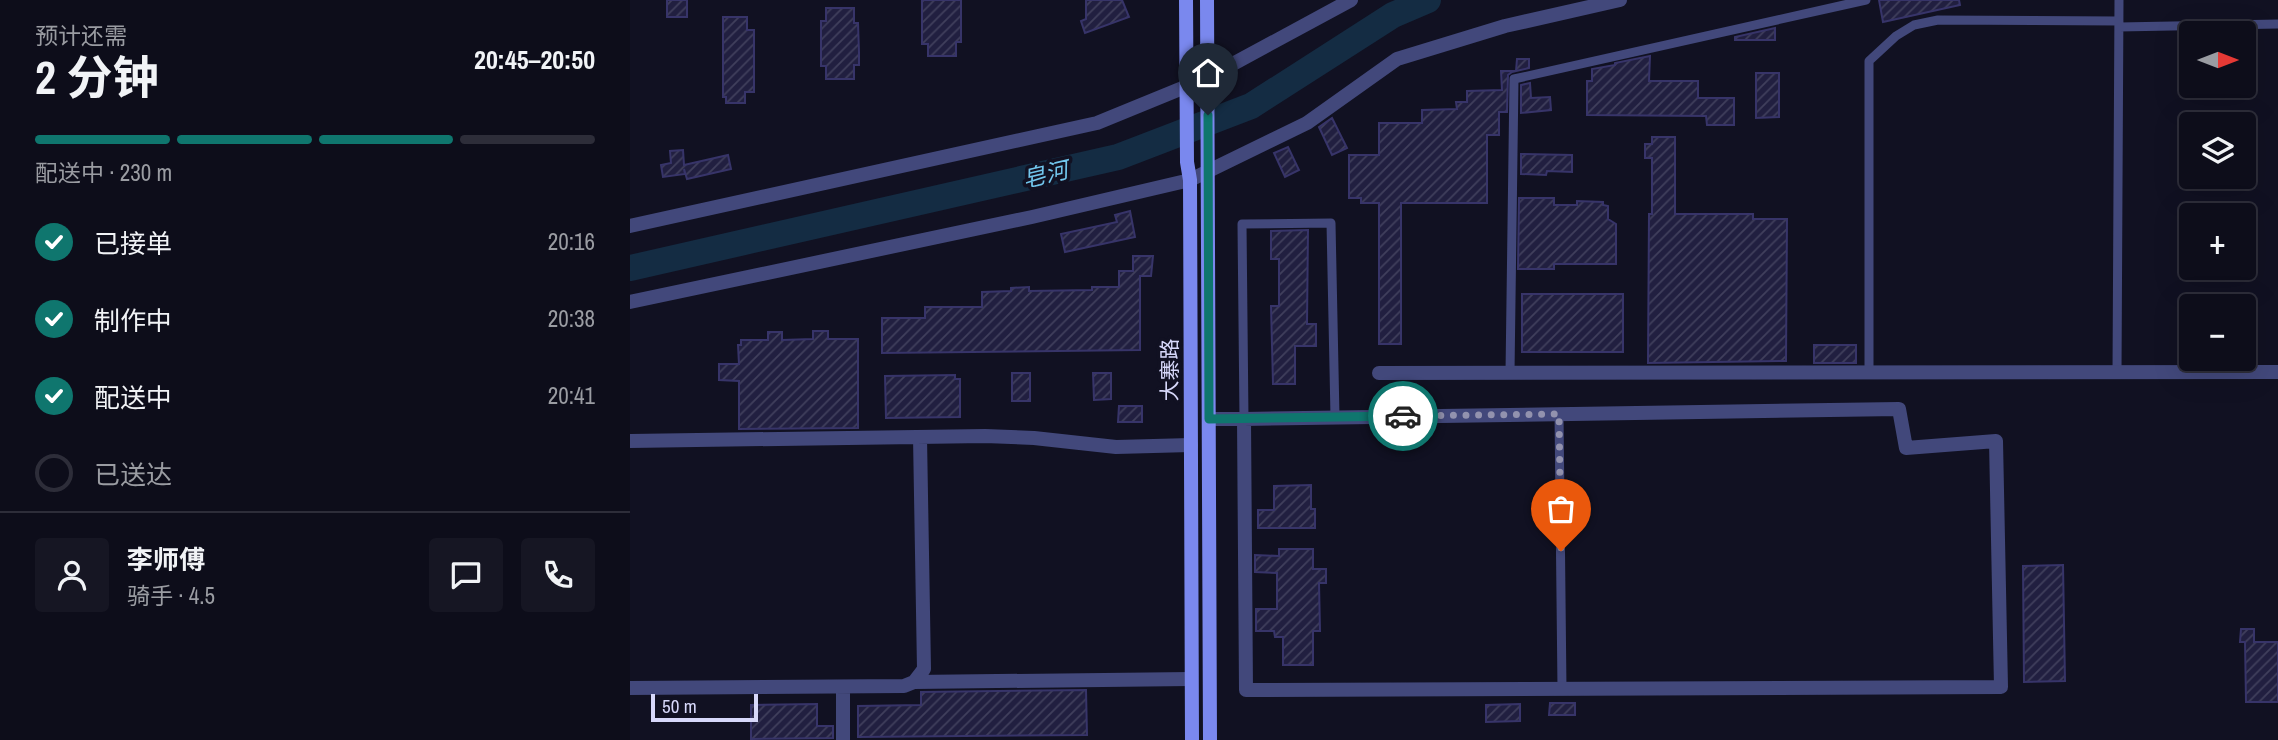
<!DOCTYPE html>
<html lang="zh">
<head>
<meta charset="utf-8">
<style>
	:root { --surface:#0d0d1a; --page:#161623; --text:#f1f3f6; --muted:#9a9ca2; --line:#2d2d39; --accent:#0f766e }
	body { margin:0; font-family:"Archivo Narrow","Noto Sans SC",sans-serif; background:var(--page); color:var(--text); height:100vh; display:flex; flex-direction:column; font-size:26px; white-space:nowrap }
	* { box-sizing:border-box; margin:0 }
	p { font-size:23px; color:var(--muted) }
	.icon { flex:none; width:38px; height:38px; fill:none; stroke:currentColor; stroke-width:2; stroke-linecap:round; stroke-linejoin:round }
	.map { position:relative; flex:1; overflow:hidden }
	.sheet { display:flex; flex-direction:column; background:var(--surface); width:630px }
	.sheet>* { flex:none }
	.needle { width:46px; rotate:90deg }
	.buttons { position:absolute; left:1549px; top:21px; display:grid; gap:14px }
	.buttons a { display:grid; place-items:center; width:77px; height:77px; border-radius:7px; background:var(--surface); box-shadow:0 7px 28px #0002,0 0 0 2px var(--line); font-size:35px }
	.scale { position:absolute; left:21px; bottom:18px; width:107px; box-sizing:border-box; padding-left:7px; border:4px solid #d7d8fa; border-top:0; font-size:19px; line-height:24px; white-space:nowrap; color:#d7d8fa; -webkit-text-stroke:5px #112; paint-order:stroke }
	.pin { position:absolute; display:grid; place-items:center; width:60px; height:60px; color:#fff; margin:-72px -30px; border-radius:50% 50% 50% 0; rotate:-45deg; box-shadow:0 0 7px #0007 }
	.pin .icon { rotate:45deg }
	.courier { position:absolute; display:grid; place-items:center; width:70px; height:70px; margin:-35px; border:5px solid #0f766e; border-radius:50%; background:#fff; color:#222; box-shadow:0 2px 9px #0007 }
	.overview em { font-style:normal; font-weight:700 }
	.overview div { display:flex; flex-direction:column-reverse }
	.overview { display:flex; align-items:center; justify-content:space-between; height:119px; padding:0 35px }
	h1 { font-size:46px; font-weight:700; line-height:52px }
	.bar { display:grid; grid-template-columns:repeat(4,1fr); gap:10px 7px; align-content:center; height:84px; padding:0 35px }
	.bar i { height:9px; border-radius:5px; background:var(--line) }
	.bar .selected { background:var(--accent) }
	.bar p { grid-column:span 4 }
	.line { display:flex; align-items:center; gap:18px; padding:0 35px; border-top:2px solid var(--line) }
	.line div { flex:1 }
	.round { display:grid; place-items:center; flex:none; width:74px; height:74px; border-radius:7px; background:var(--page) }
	ol { padding:0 35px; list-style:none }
	li { display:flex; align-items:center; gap:21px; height:77px }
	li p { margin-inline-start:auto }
	li .icon { padding:7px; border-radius:50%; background:var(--accent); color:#fff; stroke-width:4 }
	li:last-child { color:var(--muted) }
	li i { width:38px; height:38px; border:4px solid var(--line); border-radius:50% }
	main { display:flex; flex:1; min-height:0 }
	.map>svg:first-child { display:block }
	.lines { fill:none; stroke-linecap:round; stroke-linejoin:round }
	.river { stroke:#142c43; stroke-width:26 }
	.building { fill:url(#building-hatch); stroke:#373469; stroke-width:2 }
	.lane { stroke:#42487b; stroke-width:9 }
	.street { stroke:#42487b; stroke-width:14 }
	.secondary { stroke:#7a88ee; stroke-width:14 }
	.done { stroke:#9292ae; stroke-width:7; stroke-dasharray:0 12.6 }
	.route { stroke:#0f766e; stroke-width:9 }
	.labels { text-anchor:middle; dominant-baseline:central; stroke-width:7; stroke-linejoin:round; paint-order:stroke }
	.street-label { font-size:21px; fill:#d7d8fa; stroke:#112 }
	.water-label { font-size:23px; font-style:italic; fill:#72c6ed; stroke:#112 }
</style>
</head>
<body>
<main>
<section class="sheet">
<div class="overview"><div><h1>2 分钟</h1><p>预计还需</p></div><em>20:45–20:50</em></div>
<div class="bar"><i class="selected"></i><i class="selected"></i><i class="selected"></i><i></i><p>配送中 · 230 m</p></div>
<ol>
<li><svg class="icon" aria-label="check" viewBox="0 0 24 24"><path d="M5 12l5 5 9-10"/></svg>已接单<p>20:16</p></li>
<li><svg class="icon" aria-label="check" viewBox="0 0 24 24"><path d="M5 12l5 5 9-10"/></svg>制作中<p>20:38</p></li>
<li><svg class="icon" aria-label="check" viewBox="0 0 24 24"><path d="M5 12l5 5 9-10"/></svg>配送中<p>20:41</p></li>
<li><i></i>已送达</li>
</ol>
<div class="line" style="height:126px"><a class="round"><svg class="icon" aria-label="person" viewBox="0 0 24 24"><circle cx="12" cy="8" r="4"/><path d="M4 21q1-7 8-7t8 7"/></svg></a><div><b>李师傅</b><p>骑手 · 4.5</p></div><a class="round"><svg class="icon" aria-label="chat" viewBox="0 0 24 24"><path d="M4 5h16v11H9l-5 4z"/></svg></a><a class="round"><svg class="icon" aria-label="phone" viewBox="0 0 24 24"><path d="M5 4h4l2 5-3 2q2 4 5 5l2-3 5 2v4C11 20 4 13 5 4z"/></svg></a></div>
</section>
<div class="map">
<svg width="1648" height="740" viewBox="0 0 1648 740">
	<defs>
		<pattern id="building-hatch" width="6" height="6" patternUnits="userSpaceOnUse" patternTransform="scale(1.75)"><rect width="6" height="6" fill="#211f40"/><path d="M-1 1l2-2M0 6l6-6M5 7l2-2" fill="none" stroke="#403f5c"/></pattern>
	</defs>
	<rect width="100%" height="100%" fill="#112"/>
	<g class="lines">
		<path class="river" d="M0,268L488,157L621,106L763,15L798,0"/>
	</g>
	<path class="building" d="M37,0H57V17H37Z
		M292,0H331V42H326V56H298V44H292Z
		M456,0H492L499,17L455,33L451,21L456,19Z
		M1249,0H1329L1330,5L1253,22Z
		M196,8H224V23H228L229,52V65H224V79H196V66H191V21H196Z
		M93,17H117V30H124V92H115V103H96V97H93Z
		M1145,28V40H1105V37Z
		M1020,56L1019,81H1068V98H1104V125H1077L1076,116L957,115V81H962V69L985,65V63Z
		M887,59H899V68L882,72L878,75L877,112H869V135H857V203H771V344H749V203H731V198H719V155H749V123H792V110L827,109L826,102H837V91L872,90L871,71H886Z
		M1126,73H1149V117L1126,118Z
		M900,83L901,98L920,97L921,110L891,113V85Z
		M702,118L717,148L702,155L689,127Z
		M1022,137H1045V214H1123V219H1157L1156,361L1018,363L1019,214H1022V158H1015V144H1022Z
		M658,147L669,170L655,177L644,153Z
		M53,150L54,165L98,155L101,169L57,179L54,169L55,174L33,177L31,165L41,163L40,151Z
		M891,154L942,155V172L917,171L916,175L891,174Z
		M889,198H924V205H947V201L973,202V205L978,206V219L986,224V264H924V269H888Z
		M500,211L505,237L435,252L431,234L487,222L485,215Z
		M678,230L677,324H686V346H665V384H643L641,306H649V259H641V231Z
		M503,256H523L521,276H510V350L252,353V318H295V307H352V292L381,291V288L399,287V291L462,290V287H489V271H503Z
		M892,294H993V352H892Z
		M183,331H198V339H228V428L109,429V381L89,380V364H109L108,345H111V340H138V332H152V340L183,339Z
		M1184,345H1226V363H1184Z
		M382,373H400V401H382Z
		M463,373H481V399L464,400Z
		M325,375V379H330V417L256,418L255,376Z
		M489,406H512V422H488Z
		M681,485V509H685V528H628V510H644V486Z
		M649,549H683V569H696V583H689L690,631H683V665H653V637H645L644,631H626V609H647V573L625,572V555L649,556Z
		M1433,565L1435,681L1394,682L1393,566Z
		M1611,629H1624V642H1648V702H1616L1615,642H1610Z
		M456,690L457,735L228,737V706L291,705V692Z
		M920,703H945V715H919Z
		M187,704V726H203V738L121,739V705Z
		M890,704V721L856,722V705Z"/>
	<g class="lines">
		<path class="lane" d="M1489,27L1648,24
			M880,373L884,79L1236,0
			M1239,373V61L1266,36L1284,25L1308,20L1489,21
			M1487,373L1489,0
			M929,414L932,689
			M614,419L612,224L701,223L705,417"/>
		<path class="street" d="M0,226L467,123L577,78L721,0
			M0,302L402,217L560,180L677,123L767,59L875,26L990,0
			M749,373L1648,372
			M579,419H614L1269,409L1276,448L1366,441L1371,687L616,690L614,419
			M0,441L355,436L404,438L486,447L561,445
			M284,682L561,679
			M0,688L274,686L284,682L294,669L290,437
			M213,740V687"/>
		<path class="secondary" d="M556,0L557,162L560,180L562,740
			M577,0L580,740"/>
	</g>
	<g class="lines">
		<path class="done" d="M773,416L929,414L931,551"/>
		<path class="route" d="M578,115L579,419L773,416"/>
	</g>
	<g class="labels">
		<g class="street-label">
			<text transform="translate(539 370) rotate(-90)">大寨路</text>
		</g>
		<g class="water-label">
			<text transform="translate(415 174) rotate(-13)">皂河</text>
		</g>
	</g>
</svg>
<div class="buttons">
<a><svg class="needle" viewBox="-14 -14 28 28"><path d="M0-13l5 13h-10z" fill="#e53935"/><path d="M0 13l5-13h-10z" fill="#9a9ca2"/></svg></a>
<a><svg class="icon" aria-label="layers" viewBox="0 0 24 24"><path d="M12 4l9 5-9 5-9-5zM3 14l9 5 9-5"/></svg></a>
<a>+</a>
<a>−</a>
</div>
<div class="scale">50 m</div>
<div class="pin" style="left:931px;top:551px;background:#ea580c"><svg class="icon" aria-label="bag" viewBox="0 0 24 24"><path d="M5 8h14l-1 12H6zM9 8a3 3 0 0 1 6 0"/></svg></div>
<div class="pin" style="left:578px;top:115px;background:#1f2937"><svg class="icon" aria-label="home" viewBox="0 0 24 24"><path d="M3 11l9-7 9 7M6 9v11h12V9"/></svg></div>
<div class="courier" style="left:773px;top:416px"><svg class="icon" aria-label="car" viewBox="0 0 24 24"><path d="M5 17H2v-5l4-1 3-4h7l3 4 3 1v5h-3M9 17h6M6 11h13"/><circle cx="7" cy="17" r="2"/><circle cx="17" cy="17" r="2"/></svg></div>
</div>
</main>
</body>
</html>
